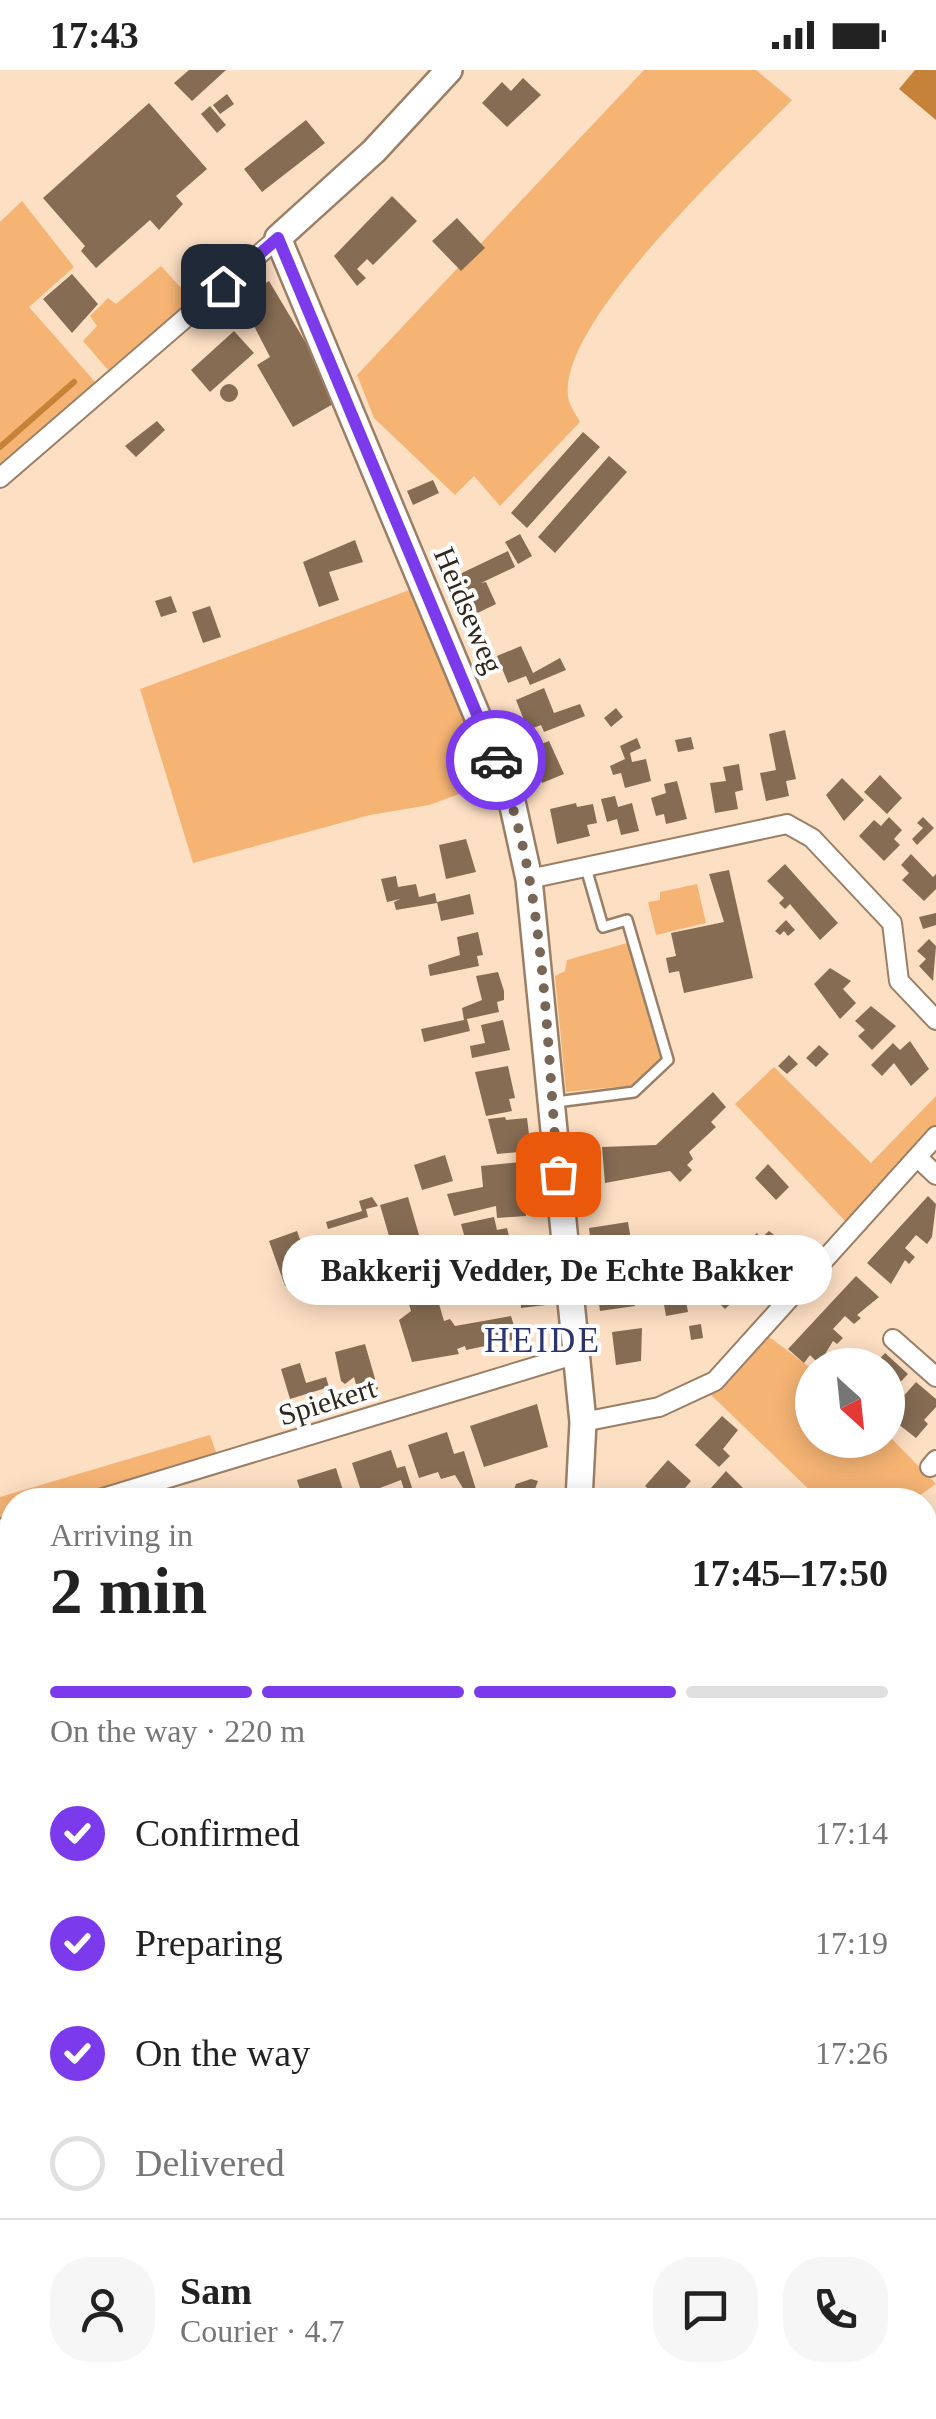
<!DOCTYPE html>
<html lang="en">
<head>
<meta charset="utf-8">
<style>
	:root { --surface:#fff; --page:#f6f6f6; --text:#222; --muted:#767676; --line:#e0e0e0; --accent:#7c3aed }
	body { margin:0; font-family:"Times New Roman",serif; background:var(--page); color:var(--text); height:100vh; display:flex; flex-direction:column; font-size:38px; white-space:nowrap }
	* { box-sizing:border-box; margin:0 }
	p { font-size:32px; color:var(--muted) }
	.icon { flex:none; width:55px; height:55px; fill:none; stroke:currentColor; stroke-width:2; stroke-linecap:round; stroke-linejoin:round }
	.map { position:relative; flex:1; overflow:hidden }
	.details { position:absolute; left:0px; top:1418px; width:938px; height:932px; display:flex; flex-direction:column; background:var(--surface); border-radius:40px 40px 0 0; box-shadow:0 5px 25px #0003 }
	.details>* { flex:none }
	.needle { width:65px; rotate:153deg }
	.fabs { position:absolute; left:795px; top:1278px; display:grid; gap:20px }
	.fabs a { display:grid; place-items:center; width:110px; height:110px; border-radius:50%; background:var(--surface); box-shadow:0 5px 25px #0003; font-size:50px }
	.pin { position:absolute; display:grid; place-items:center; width:85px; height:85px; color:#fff; margin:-42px; border-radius:20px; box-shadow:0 5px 15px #0006 }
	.courier { position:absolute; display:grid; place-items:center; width:100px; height:100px; margin:-50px; border:8px solid #7c3aed; border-radius:50%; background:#fff; color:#222; box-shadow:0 2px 12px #0007 }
	.bubble { position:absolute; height:70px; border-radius:35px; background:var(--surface); box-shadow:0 5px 25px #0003; font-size:32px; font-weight:700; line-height:70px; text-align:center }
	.headline em { font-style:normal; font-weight:700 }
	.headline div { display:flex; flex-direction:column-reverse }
	.headline { display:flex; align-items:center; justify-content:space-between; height:170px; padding:0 50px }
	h1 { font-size:65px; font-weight:700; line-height:75px }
	.bar { display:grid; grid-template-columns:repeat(4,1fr); gap:15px 10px; align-content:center; height:120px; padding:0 50px }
	.bar i { height:12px; border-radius:8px; background:var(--line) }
	.bar .active { background:var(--accent) }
	.bar p { grid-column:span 4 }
	.line { display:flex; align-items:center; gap:25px; padding:0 50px; border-top:2px solid var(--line) }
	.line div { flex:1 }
	.round { display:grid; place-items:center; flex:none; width:105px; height:105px; border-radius:40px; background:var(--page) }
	ol { padding:0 50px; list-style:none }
	li { display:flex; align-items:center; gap:30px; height:110px }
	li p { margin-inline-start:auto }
	li .icon { padding:10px; border-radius:50%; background:var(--accent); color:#fff; stroke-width:4 }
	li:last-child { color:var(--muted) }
	li i { width:55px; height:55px; border:5px solid var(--line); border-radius:50% }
	.status { display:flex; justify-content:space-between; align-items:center; height:70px; padding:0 50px; background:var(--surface); direction:ltr }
	.status svg { height:28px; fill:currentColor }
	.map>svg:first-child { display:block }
	.green { fill:#f6b474 }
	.water { fill:#c68238 }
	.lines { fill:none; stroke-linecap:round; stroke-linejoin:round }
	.stream { stroke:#c68238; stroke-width:6 }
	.building { fill:#866c53 }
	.lane-casing { stroke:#9a7f66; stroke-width:14 }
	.street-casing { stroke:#9a7f66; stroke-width:22 }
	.secondary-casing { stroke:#9a7f66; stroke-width:30 }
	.lane { stroke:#fff; stroke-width:9 }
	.street { stroke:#fff; stroke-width:18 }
	.secondary { stroke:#fff; stroke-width:25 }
	.done { stroke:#786756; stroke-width:10; stroke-dasharray:0 18 }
	.route { stroke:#7c3aed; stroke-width:12 }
	.labels { text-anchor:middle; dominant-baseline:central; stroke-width:8; stroke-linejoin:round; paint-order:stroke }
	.street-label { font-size:30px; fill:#31261c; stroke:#fff }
	.quarter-label { font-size:35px; letter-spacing:2.5px; fill:#2c346e; stroke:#fff }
</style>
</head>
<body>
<div class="status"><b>17:43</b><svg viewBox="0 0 49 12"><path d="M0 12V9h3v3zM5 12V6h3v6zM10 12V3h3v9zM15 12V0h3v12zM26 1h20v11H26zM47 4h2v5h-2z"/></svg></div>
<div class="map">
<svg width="936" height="2349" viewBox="0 0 936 2349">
	<rect width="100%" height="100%" fill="#fddfc3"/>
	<path class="green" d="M644,0H756L792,30C742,82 550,258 569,331C571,338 577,346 580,352L500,436L474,406L455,425L374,348L357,305Z
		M22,131L74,197L29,237L96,313L0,399V152Z
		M229,180L227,199L108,300L83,271L97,256L90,246L108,228L116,234L161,196L183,220Z
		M415,518L490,713L429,735L370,745L193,793L140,619Z
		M697,814L706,853L656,865L648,832L660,830V822Z
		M627,873L660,988L636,1015L566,1022L555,906L565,901L567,890Z
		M774,997L871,1093L936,1026V1055L847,1153L735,1034Z
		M768,1266L812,1299V1370H888V1365L936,1414L913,1430H820L709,1323L746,1292Z
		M210,1365L217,1385L67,1430H12V1446L0,1450V1427Z
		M925,1956L936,1960V2349H835L844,2338H925Z
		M0,2155H12V2338H79L72,2349H0Z
		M368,2338H627L619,2349H361Z
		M712,2338H768L789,2349H735Z"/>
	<path class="water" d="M915,0H936V50L899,19Z"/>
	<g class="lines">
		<path class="stream" d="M0,377L74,312
			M0,1968L12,1969
			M0,2008L12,2007
			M670,2338L690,2349
			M745,2338L767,2349"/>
	</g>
	<path class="building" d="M189,0H226L192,31L174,13Z
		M523,8L541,25L507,57L482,33L502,12L511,21Z
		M227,24L234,34L220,44L213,35Z
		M149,33L207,99L176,126L183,134L159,160L150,150L96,198L81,181L85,176L43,128Z
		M210,36L226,55L217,63L201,44Z
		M306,50L325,73L262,122L244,99Z
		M392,126L417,151L373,195L367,189L357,199L366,208L357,216L334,186Z
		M457,148L485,178L461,201L432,171Z
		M72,204L98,234L72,263L43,229Z
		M269,211L340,330L293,357L257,295L270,287L240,229Z
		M234,261L254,283L210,322L191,300Z
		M220 323a9 9 0 1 1 18 0a9 9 0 1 1-18 0Z
		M157,351L165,360L136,387L125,376Z
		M583,362L600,377L527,458L511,443Z
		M609,386L627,402L555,483L538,467Z
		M433,410L439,423L413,435L407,421Z
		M520,464L532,486L518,494L505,472Z
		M355,470L363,492L329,502L339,530L319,537L303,492Z
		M508,481L515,497L481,513L486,512L496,534L463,550L445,511Z
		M171,526L177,542L161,547L155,531Z
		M210,536L221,567L203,573L192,542Z
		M521,576L533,603L560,588L566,600L530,615L526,606L508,613L497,586Z
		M544,618L554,643L580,634L585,646L544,662L541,655L528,660L516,630Z
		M616,638L623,647L611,657L604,648Z
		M785,660L796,709L786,711L789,726L766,731L760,703L776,700L769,664Z
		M691,667L694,679L678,682L675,670Z
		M637,668L641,678L630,683L632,692L646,689L651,711L625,718L621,703L613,705L610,696L625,689L620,676Z
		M549,671L564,704L542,713L528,679Z
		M739,694L743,720L735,722L738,739L715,743L710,713L726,711L723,697Z
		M880,705L902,728L887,744L864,722Z
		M842,708L864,730L844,751L826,725Z
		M677,711L687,749L666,754L664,744L656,746L651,728L666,723L664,714Z
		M615,726L618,737L632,733L639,761L621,765L617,749L607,752L601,729Z
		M576,733L577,737L593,734L597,753L587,755L590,766L557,774L550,739Z
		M889,747L902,760L894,769L900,775L884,791L859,766L874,750L881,756Z
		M923,747L934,758L917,775L912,769L923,758L917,753Z
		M466,769L476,802L446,809L439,775Z
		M911,784L933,807L936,804V819L924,831L902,810L909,803L901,795Z
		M785,794L838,853L820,870L790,834L785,839L779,833L784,828L767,811Z
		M729,800L753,908L684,923L679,901L669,903L666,888L676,886L671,863L724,852L709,804Z
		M396,806L398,817L416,814L419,827L435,823L437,833L396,840L394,832L400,829L387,832L381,809Z
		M470,824L474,844L441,851L437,832Z
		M936,843V855L923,859L919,847Z
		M786,850L795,860L788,866L784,861L780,865L775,861Z
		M478,862L483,885L477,886L479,896L430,906L428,895L460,885L457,867Z
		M929,869L936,876L933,911L919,896L926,889L917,881Z
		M830,898L851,911L843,919L856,933L840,949L814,914Z
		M498,902L504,921V930L497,932L499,942L467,949L470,961L424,972L421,959L464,950L462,938L482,930L476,906Z
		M871,936L896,956L872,980L858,966L865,960L855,951Z
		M503,950L510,980L472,988L470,976L485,973L481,955Z
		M910,971L929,999L911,1016L894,993L882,1006L871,995L893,973L900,980Z
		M819,975L829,984L816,997L806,988Z
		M789,985L798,994L787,1004L778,996Z
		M508,996L515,1028L509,1029L512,1041L486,1046L475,1002Z
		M713,1022L726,1037L711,1052L716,1057L689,1082L693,1089L687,1095L692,1100L680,1112L670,1101L605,1113L602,1077L656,1075Z
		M505,1047L506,1050L527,1048L531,1081L497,1084L488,1049Z
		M445,1085L453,1111L422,1120L414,1095Z
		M521,1092L526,1146L497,1148L496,1136L454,1146L447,1124L483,1117L481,1096Z
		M768,1094L789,1117L776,1130L755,1108Z
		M928,1126L936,1134L932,1167L927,1174L916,1165L905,1178L915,1187L909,1194L905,1190L891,1214L867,1193Z
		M372,1127L378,1136L366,1139L368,1147L328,1159L326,1152L362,1141L359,1131Z
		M408,1127L444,1251L450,1249L455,1256L511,1246L518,1269L466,1280L465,1276L457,1279L459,1284L412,1292L399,1250L411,1241L380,1135Z
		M494,1147L497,1160L507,1158L510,1170L468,1179L461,1154Z
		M628,1152L634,1188L613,1191L612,1180L592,1183L589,1158Z
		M297,1161L313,1206L285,1216L269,1171Z
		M769,1161L782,1171L779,1174L786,1182L769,1198L761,1189L755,1194L739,1178L757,1163L761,1168Z
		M539,1175L546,1235L521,1238L520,1222L510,1224L507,1196L516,1195L515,1177Z
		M735,1181L749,1193L743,1199L755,1211L725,1239L713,1227L707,1233L695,1220L709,1206L714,1212L721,1205L726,1199L722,1194Z
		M630,1201L635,1236L600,1241L595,1206Z
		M856,1206L879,1227L857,1245L861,1248L854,1254L845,1246L833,1259L843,1268L837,1274L833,1271L819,1294L810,1285L804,1293L788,1279Z
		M685,1226L688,1242L666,1246L663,1229Z
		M701,1254L703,1268L691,1270L689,1256Z
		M642,1258L641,1291L616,1295L612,1262Z
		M365,1274L378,1319L359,1325L354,1307L345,1314L341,1311L335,1282Z
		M885,1283L908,1304L892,1321L901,1329L916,1312L936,1329V1337L924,1350L928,1354L916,1368L888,1346V1295H874Z
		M300,1293L306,1313L326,1307L329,1317L290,1329L281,1299Z
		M537,1334L548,1377L484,1397L470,1356Z
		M722,1346L738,1360L723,1379L730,1386L719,1397L695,1375Z
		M447,1362L454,1384L464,1381L477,1423L467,1425L455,1405L441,1409L438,1402L419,1408L408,1375Z
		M391,1380L397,1398L405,1396L414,1424L406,1426L401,1410L372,1421L370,1430H364L352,1393Z
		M668,1390L691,1411L675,1430H660L645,1416Z
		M336,1398L346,1430H324L321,1420L310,1423L313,1430H303L297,1410Z
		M726,1401L743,1418L732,1430H723L711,1418Z
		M531,1409L538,1411L531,1430H510L516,1414Z
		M288,2338H321L314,2349Z"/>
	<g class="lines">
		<g class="lane-casing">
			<path id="lane" d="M556,1032L634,1022L668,990L627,850L603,857L586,798"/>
		</g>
		<g class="street-casing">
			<path id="street" d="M0,408L278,168
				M529,809L787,754L812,768L892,853L899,911L936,950
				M917,1087L936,1105
				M893,1269L936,1307
				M583,1352L659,1337L715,1311L936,1066
				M930,1397L936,1390
				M96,1430L574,1285
				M0,1459L12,1455
				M925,1938L936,1941
				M0,1991L12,1993
				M695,2338L717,2349"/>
		</g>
		<g class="secondary-casing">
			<path id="secondary" d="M449,0L374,81L278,168L511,727L529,809L583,1352L579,1430
				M348,2349L355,2338"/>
		</g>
		<use href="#lane" class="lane"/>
		<use href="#street" class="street"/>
		<use href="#secondary" class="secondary"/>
	</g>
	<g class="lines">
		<path class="done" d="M496,690C546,810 546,974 558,1104"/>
		<path class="route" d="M223,216L278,168L496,690"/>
	</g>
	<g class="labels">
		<g class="street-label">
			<text transform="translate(469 540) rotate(67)">Heidseweg</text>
			<text transform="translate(327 1331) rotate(-17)">Spiekert</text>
		</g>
		<g class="quarter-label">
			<text x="543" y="1270">HEIDE</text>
		</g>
	</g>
</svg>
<div class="fabs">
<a><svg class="needle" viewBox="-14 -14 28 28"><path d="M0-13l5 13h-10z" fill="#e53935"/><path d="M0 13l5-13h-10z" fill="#767676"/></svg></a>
</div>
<div class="pin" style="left:558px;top:1104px;background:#ea580c"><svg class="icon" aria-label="bag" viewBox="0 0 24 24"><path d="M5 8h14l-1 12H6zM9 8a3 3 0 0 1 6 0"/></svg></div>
<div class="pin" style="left:223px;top:216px;background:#1f2937"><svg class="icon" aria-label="home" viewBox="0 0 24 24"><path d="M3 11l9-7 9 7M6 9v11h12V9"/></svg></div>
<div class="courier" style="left:496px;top:690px"><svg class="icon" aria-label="car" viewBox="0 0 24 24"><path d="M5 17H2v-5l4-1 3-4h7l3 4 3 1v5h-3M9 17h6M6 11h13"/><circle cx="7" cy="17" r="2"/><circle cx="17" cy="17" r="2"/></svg></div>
<div class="bubble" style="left:282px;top:1165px;width:550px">Bakkerij Vedder, De Echte Bakker</div>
<section class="details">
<div class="headline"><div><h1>2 min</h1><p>Arriving in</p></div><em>17:45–17:50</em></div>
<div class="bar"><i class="active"></i><i class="active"></i><i class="active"></i><i></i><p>On the way · 220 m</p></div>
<ol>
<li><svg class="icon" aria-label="check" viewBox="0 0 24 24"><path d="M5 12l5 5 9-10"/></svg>Confirmed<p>17:14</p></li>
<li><svg class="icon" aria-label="check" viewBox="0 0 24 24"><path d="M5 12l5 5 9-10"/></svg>Preparing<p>17:19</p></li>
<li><svg class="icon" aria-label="check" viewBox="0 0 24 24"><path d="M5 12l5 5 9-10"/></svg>On the way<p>17:26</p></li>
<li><i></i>Delivered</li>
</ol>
<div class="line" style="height:180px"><a class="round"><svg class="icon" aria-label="person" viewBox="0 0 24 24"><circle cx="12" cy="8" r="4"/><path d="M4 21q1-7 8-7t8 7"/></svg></a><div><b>Sam</b><p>Courier · 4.7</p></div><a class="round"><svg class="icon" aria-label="chat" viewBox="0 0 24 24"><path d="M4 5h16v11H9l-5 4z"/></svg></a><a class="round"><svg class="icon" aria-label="phone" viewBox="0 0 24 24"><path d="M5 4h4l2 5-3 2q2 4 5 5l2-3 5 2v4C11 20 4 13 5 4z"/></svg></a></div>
</section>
</div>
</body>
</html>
